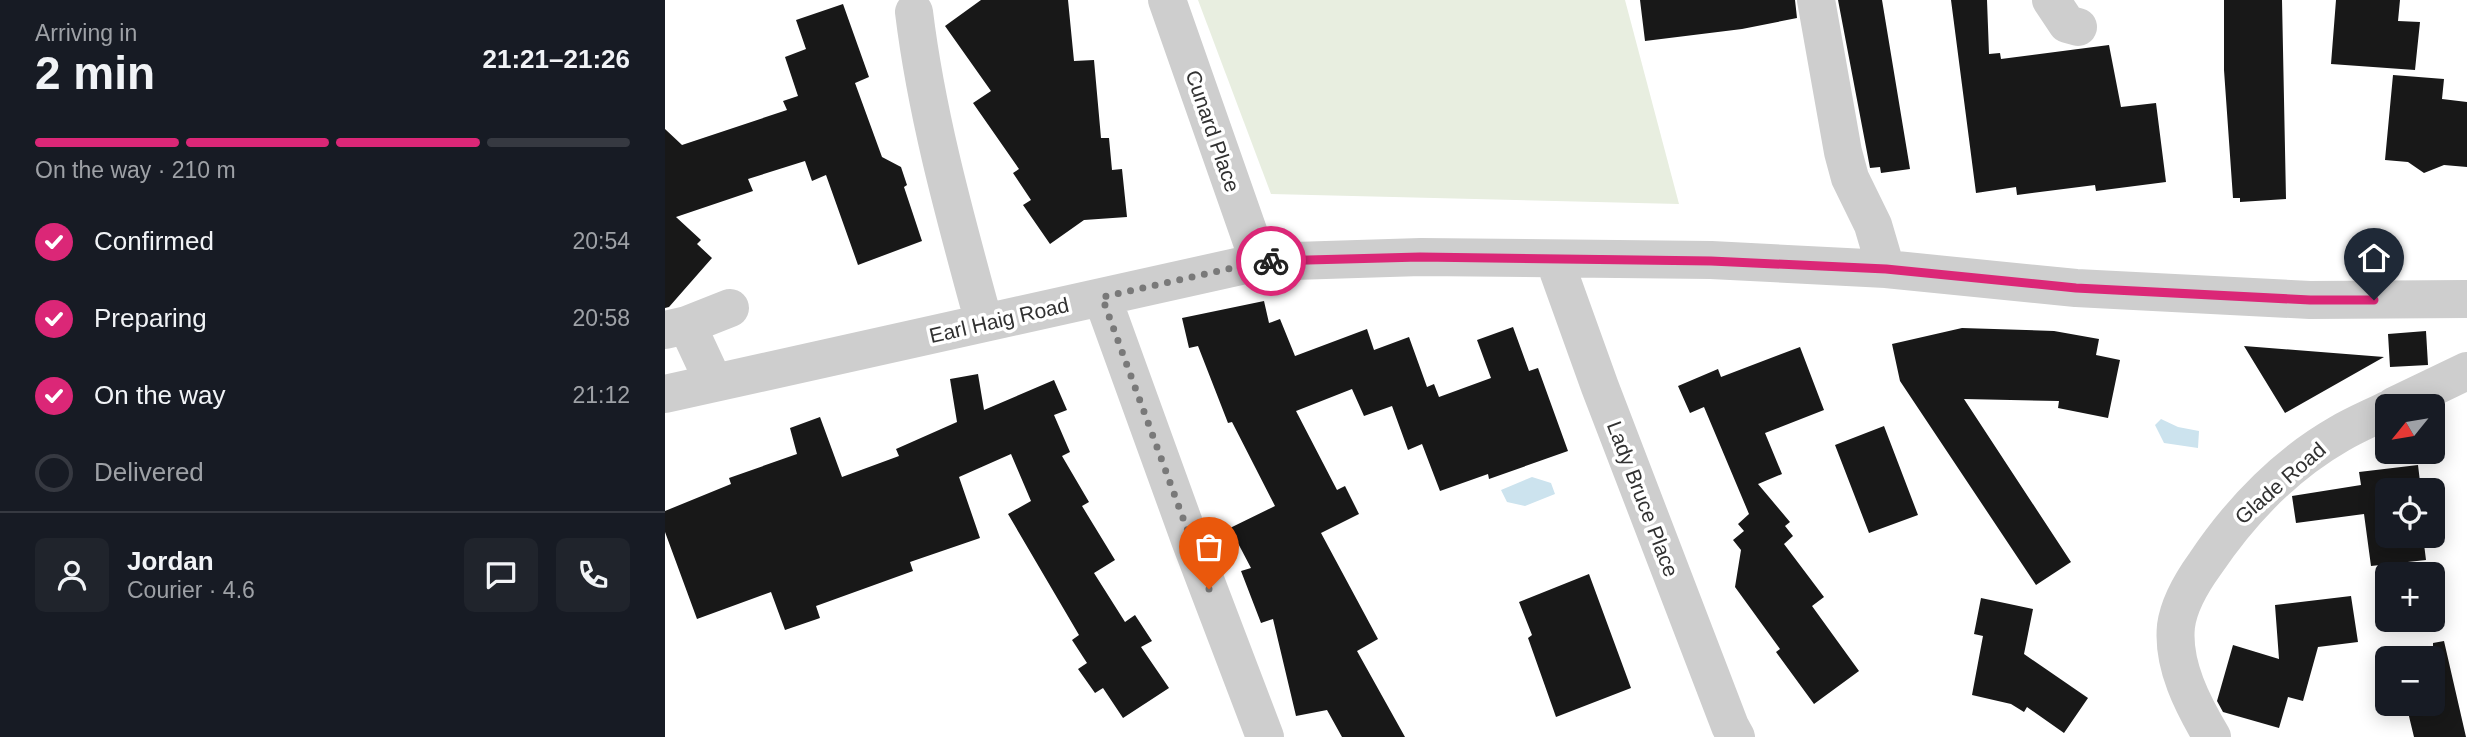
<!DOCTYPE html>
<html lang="en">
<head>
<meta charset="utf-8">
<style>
	:root { --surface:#171b24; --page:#20242c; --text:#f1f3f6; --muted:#9ea1a6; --line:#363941; --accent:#db2777 }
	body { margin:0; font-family:Helvetica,sans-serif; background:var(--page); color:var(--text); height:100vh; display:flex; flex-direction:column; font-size:26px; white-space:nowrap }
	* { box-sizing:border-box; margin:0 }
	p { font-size:23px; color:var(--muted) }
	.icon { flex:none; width:38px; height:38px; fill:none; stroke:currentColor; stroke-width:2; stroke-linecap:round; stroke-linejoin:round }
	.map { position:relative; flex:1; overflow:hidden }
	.details { display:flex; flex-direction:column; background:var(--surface); width:665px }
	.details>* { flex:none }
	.needle { width:46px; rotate:240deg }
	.controls { position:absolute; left:1710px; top:394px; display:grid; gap:14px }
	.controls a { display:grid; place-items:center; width:70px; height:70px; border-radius:10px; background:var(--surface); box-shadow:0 4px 18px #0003; font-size:35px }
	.pin { position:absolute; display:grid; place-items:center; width:60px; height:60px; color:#fff; margin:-72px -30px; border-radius:50% 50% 50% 0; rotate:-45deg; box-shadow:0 0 7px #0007 }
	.pin .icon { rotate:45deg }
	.courier { position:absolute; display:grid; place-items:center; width:70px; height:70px; margin:-35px; border:5px solid #db2777; border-radius:50%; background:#fff; color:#222; box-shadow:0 2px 9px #0007 }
	.headline em { font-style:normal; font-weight:700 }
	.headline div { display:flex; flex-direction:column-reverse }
	.headline { display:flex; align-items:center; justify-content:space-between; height:119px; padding:0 35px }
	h1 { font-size:46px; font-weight:700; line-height:52px }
	.bar { display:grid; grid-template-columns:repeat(4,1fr); gap:10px 7px; align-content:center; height:84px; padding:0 35px }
	.bar i { height:9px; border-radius:5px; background:var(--line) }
	.bar .on { background:var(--accent) }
	.bar p { grid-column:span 4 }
	.line { display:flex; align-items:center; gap:18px; padding:0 35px; border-top:2px solid var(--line) }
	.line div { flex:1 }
	.round { display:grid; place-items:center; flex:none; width:74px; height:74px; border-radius:10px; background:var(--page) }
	ol { padding:0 35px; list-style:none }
	li { display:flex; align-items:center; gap:21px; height:77px }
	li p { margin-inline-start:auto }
	li .icon { padding:7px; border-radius:50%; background:var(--accent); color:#fff; stroke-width:4 }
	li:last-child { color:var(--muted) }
	li i { width:38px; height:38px; border:4px solid var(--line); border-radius:50% }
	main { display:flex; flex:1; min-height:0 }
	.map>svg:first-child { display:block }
	.green { fill:#e8eee0 }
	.water { fill:#cce3ee }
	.building { fill:#181818 }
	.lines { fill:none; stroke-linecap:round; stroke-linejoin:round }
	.minor { stroke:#cecece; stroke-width:38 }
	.done { stroke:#797979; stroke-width:7; stroke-dasharray:0 12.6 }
	.route { stroke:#db2777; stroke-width:9 }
	.labels { text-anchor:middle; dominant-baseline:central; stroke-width:7; stroke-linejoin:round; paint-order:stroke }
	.street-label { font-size:21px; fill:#313131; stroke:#fff }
</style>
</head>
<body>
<main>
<section class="details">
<div class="headline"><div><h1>2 min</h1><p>Arriving in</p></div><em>21:21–21:26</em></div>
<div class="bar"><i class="on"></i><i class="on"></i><i class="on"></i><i></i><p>On the way · 210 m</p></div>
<ol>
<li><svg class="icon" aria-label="check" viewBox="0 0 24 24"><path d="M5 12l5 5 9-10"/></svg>Confirmed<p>20:54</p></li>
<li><svg class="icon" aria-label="check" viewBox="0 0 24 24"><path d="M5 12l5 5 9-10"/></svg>Preparing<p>20:58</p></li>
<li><svg class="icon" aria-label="check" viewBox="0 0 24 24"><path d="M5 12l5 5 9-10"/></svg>On the way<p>21:12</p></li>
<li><i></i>Delivered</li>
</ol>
<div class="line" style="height:126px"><a class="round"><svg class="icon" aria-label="person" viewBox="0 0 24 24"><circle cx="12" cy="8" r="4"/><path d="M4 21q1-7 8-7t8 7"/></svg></a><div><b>Jordan</b><p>Courier · 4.6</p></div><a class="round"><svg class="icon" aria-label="chat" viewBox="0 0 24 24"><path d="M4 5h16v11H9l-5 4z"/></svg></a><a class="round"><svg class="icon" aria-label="phone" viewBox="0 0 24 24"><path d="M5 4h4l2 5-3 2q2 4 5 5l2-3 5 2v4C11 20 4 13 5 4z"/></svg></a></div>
</section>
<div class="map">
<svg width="1802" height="737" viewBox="0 0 1802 737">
	<rect width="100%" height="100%" fill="#fff"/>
	<path class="green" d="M533,0H960L1014,204L606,194Z"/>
	<path class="water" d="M1496,419L1513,427L1534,431L1533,448L1499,443L1490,425Z
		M867,477L886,483L890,494L860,506L842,502L836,490Z"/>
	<path class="building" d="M316,0H403L409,61L429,60L436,138H444L447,170L457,169L462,217L419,220L385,244L358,205L366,200L348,173L354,169L308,103L326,91L280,26Z
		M975,0H1130L1132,18L1077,29L980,41Z
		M1173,0H1217L1245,169L1216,173L1215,167L1205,168Z
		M1286,0H1322L1324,54L1335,53L1336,59L1444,45L1456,107L1491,103L1501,182L1431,191L1430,185L1352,195L1351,187L1311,193Z
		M1559,0H1617L1621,199L1575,202V198H1568L1559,70Z
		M1671,0H1735L1733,21L1755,22L1750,70L1666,64Z
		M178,4L204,77L190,83L217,157L236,167L242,185L239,187L257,241L193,265L161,175L147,181L140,161L83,179L88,191L11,217L36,240L32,244L47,258L4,307L0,308V129L17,145L122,110L118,101L133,96L120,57L141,49L131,20Z
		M1728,75L1779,79L1777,99L1802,102V167L1779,165L1759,173L1743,162L1720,160Z
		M599,301L604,323L615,319L630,356L702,329L709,350L744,337L762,387L769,384L774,397L826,378L812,340L848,327L864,371L873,368L903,451L824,479L823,474L775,491L757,444L743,450L727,406L699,416L687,389L631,411L672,490L680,486L694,514L656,533L713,639L692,651L740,737H677L662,710L631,716L608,619L596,623L576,571L586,568L565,528L610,506L567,422L563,423L533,346L524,348L517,318Z
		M1297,328L1389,331L1434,339L1431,355L1455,360L1443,418L1393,408L1394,401L1299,399L1406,562L1371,585L1235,381L1227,344Z
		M1761,331L1763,365L1725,367L1723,334Z
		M1579,346L1719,357L1620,413Z
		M1135,347L1159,410L1100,433L1117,474L1093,484L1125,522L1120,526L1128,536L1119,544L1159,597L1147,606L1194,671L1149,704L1111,652L1115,649L1070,587L1076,550L1068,540L1079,531L1073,524L1084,514L1039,407L1025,413L1013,386L1053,369L1056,377Z
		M313,374L319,410L389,380L402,410L389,415L405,452L397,456L424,502L417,506L450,560L429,573L460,622L470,615L487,641L476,647L504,688L458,718L438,688L430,693L413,669L422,663L407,640L414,635L343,514L366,501L346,454L294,477L315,538L245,562L248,571L151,606L155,618L120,630L106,592L32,619L0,532V511L66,484L64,478L132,454L125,428L155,417L177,477L234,456L231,449L292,422L285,379Z
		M1219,426L1253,515L1204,533L1170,445Z
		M1753,465L1756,490H1722V536H1762L1763,544H1759L1761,560L1706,566L1699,514L1631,523L1627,496L1696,485L1694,472Z
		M924,574L966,688L891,717L863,638L867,635L854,602Z
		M1686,596L1693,642L1653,647L1638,701L1623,697L1614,728L1558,712L1552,701L1568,645L1614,659L1610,605Z
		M1316,598L1368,609L1359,654L1423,698L1399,733L1362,707L1359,712L1346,704L1307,695L1318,636L1309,634Z
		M1779,641L1801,737H1749L1741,704H1768V643Z"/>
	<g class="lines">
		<path class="minor" d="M502,0L594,262
			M1151,0L1178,152L1185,178L1208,225L1221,269
			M1386,0L1402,24L1413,27
			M249,12C262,118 291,220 319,323
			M889,259L935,387L1065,726L1071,737
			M437,297L525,540L600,737
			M22,325L49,383
			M0,330L22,325L65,308
			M0,394L594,262L756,257L1046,260L1221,269L1411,288L1645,300L1802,299
			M1729,406L1802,371
			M1547,737C1528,705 1507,665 1511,626C1514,603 1527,582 1540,564C1575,512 1620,465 1674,434C1689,425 1706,418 1722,410"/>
	</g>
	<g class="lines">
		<path class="done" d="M544,589L437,297L594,262L606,261"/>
		<path class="route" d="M606,261L755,257L1046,261L1221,269L1411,288L1645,300H1709"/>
	</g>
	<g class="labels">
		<g class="street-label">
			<text transform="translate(548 131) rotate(71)">Cunard Place</text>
			<text transform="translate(334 320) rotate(-13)">Earl Haig Road</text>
			<text transform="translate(1615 483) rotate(-41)">Glade Road</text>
			<text transform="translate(978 499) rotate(69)">Lady Bruce Place</text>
		</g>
	</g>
</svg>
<div class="controls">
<a><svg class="needle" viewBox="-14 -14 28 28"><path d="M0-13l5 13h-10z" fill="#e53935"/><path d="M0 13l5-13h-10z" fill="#9ea1a6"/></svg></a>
<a><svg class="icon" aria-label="locate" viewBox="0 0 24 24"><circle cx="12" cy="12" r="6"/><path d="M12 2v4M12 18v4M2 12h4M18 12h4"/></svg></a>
<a>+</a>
<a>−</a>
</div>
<div class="pin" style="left:544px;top:589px;background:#ea580c"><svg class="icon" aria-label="bag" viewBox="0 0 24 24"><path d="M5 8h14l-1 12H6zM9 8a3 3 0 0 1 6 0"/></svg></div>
<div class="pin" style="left:1709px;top:300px;background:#1f2937"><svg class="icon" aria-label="home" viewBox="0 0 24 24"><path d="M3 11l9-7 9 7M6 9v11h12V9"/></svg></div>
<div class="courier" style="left:606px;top:261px"><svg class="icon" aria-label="bike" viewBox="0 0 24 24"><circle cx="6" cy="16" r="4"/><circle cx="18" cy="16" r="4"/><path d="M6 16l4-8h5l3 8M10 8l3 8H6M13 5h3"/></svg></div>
</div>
</main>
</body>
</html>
